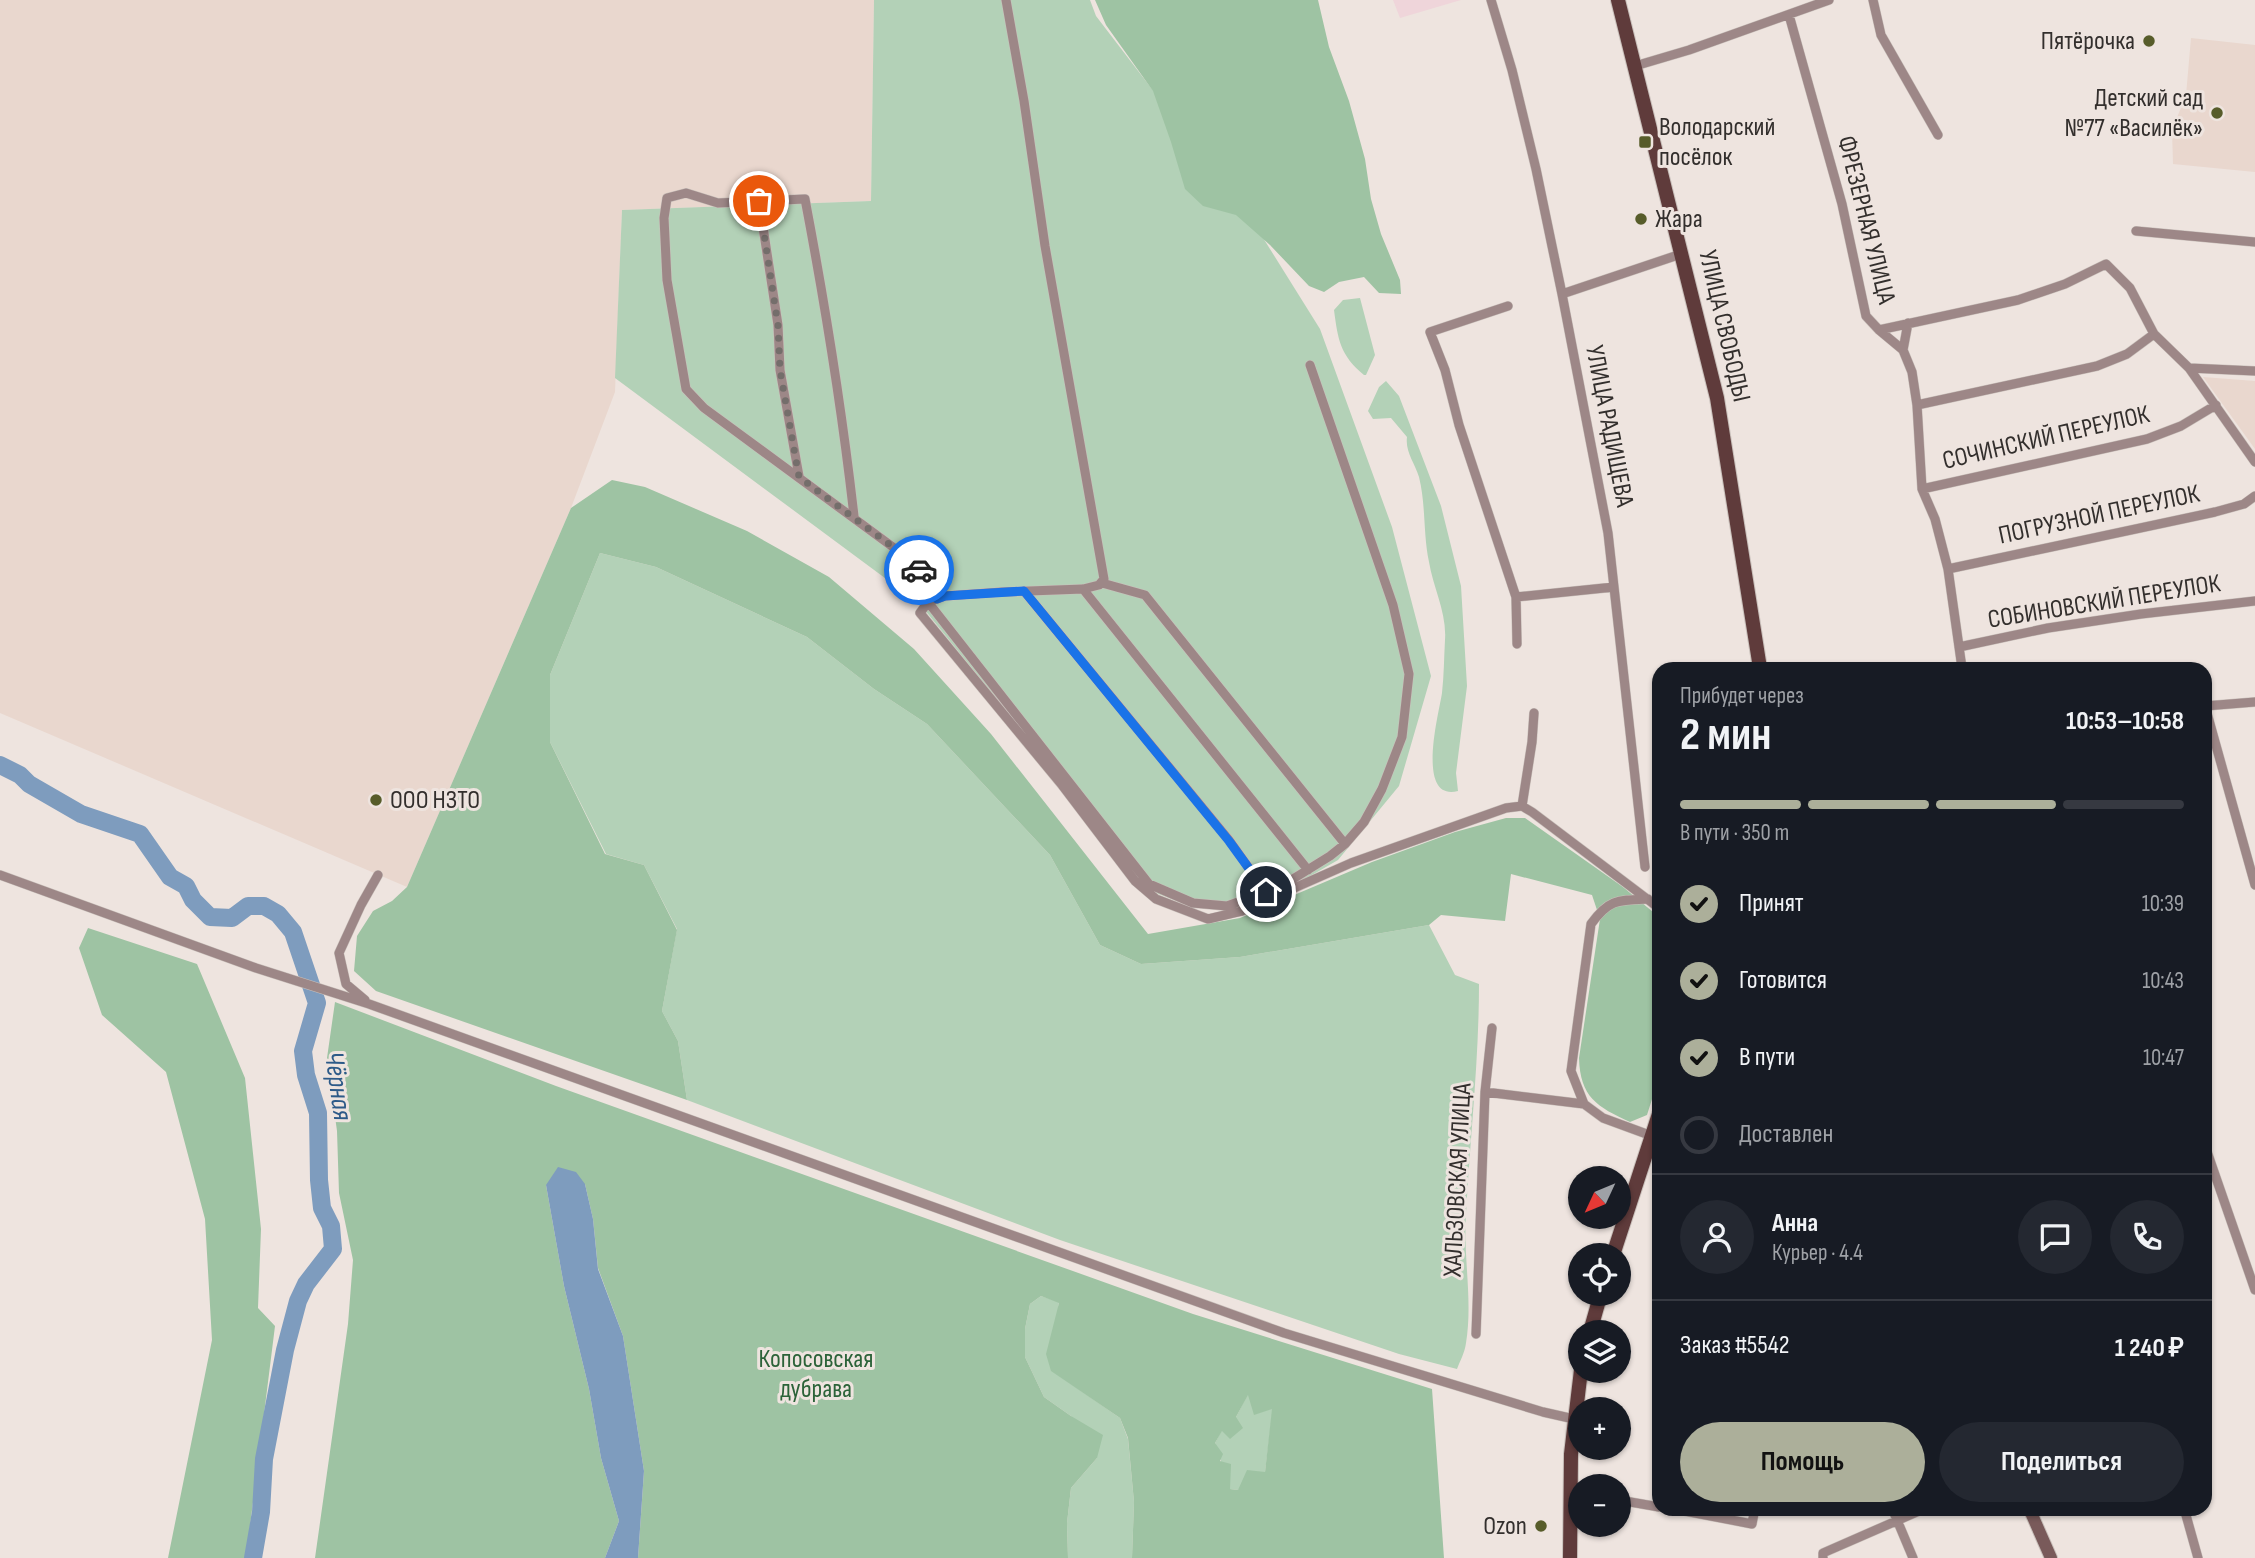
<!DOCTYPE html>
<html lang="ru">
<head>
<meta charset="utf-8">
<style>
	:root { --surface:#171b24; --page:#242831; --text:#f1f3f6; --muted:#9ea1a6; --line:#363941; --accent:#acaf9a }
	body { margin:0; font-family:"Sofia Sans Condensed",sans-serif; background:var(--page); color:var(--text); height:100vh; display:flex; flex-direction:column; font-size:26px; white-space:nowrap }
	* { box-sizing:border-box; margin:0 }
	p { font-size:23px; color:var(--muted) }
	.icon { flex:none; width:38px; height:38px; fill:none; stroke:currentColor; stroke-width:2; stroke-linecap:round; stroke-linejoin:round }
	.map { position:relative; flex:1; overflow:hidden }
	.panel { position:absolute; left:1652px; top:662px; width:560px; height:854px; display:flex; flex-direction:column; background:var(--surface); border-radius:21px; box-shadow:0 2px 5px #0004 }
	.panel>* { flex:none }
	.needle { width:46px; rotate:226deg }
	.tools { position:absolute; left:1568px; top:1166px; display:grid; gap:14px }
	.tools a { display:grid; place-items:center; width:63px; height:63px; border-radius:50%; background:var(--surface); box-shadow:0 2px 5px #0004; font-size:35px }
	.pin { position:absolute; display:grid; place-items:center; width:60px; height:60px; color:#fff; margin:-30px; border:4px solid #fff; border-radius:50%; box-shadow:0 2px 7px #0007 }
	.courier { position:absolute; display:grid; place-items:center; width:70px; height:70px; margin:-35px; border:5px solid #1a73e8; border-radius:50%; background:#fff; color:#222; box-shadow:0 2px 9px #0007 }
	.headline em { font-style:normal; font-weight:700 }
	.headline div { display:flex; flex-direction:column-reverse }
	.headline { display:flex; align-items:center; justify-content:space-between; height:119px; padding:0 28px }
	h1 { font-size:46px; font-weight:700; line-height:52px }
	.bar { display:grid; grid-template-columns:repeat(4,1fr); gap:10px 7px; align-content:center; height:84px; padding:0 28px }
	.bar i { height:9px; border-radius:5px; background:var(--line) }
	.bar .active { background:var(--accent) }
	.bar p { grid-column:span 4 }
	.line { display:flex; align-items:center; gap:18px; padding:0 28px; border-top:2px solid var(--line) }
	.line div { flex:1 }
	.round { display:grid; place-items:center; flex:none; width:74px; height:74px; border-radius:37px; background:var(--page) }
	ol { padding:0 28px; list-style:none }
	li { display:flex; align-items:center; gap:21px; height:77px }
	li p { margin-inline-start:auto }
	li .icon { padding:7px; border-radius:50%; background:var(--accent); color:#111; stroke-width:4 }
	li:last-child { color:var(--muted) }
	li i { width:38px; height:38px; border:4px solid var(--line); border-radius:50% }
	.cta { display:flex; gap:14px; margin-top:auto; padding:14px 28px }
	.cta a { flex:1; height:80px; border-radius:42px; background:var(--accent); color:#111; font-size:28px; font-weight:700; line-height:80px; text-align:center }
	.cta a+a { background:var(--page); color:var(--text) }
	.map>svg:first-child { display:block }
	.built { fill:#e9d7ce }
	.medical { fill:#efd5da }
	.green { fill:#b3d1b7 }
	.forest { fill:#9ec3a3; fill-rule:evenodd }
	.water { fill:#7e9cbe }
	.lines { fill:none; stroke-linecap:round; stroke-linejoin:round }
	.river { stroke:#7e9cbe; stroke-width:18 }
	.street-casing { stroke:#c9c0bb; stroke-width:10 }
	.secondary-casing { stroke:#c9c0bb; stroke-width:14 }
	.primary-casing { stroke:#c9c0bb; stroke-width:16 }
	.street { stroke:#9d8787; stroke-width:9 }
	.secondary { stroke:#795a5a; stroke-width:12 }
	.primary { stroke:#5f3b3b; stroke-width:14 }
	.done { stroke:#746e6b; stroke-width:7; stroke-dasharray:0 12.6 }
	.route { stroke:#1a73e8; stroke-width:9 }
	.poi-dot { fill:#575c2a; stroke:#eee4df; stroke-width:2.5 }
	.labels { text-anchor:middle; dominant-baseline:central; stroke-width:6; stroke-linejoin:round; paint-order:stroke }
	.poi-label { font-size:26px; fill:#332f2d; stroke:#eee4df; text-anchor:end }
	.street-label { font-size:26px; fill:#332f2d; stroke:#eee4df }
	.park-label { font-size:26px; fill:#2c6339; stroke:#eee4df }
	.water-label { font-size:28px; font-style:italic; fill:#2d5a88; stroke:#eee4df }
</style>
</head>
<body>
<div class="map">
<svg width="2255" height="1558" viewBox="0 0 2255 1558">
	<rect width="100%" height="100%" fill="#eee4df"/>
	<path class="built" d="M0,0H874L871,201L622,210L615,392L571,508L407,887L0,713Z
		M2191,38L2255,45V172L2173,164L2172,130L2186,95Z
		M2203,377L2255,381V449Z"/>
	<path class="medical" d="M1393,0H1461L1400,18Z"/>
	<path class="green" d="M874,0H1090L1096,16L1250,217L1320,329L1392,527L1431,676L1399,786L1338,860L1274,897L1235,908H1194L1151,891L920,604L615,378L622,210L871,201Z
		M1360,298L1375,355L1366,375H1364C1340,355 1338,340 1334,310L1343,300Z
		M1386,381L1399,396L1441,506L1461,586L1467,686L1456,773L1458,791C1415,802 1439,713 1442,693C1444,675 1444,657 1445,640C1447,613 1433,587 1429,562C1423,534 1426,505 1419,477C1415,463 1405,452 1407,437L1391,418L1373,419L1368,411L1379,387Z
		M600,553L656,567L807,637L874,689L927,724L1050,855L1100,945L1141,964L1240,957L1429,925L1455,975L1479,984C1479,1061 1470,1138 1466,1215C1463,1257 1473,1301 1466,1343C1465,1352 1460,1361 1457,1369L1399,1354L1060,1240L687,1100L678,1041L662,1011L677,929L644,865L606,854L550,742V675Z
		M1041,1296L1059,1302L1051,1370L1120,1418L1128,1439L1134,1502L1132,1558H1068L1067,1523L1071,1488L1097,1458L1071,1416L1044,1397L1025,1357V1329L1030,1304Z
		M1248,1394L1273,1408L1265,1472L1238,1490L1230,1489L1215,1443L1222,1430L1236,1417Z"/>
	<path class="forest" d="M1095,0H1318L1329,47L1349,101L1365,159L1371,199L1381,234L1400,280L1401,294L1379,293L1364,277L1339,282L1324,292L1309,286L1270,245L1236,215L1203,206L1185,189L1171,142L1153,91L1106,25Z
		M612,480L645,487L747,531L829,577L914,649L991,734L1148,934L1240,918L1372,862L1455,832L1506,818H1525L1623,887L1659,917V1077L1647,1115L1630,1122C1597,1107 1580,1097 1579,1058L1600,919L1592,895L1511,874L1505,921L1441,915L1429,925L1240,957L1141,964L1100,945L1050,855L927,724L874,689L807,637L656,567L600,553L550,675V742L605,854L644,865L677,930L662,1011L678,1041L687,1100L376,991L354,971L357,936L373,911L392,901L407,887L571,508Z
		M88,928L197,964L245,1078L261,1229L258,1308L275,1326L246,1558H168L212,1340L205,1219L166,1072L102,1015L79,948Z
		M335,1002L556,1086L1193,1314L1432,1389L1444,1558H1132L1134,1502L1128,1438L1120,1418L1051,1371L1046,1354L1059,1303L1041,1296L1030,1304L1025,1329V1357L1044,1397L1071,1416L1103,1435L1097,1458L1071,1488L1067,1523L1068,1558H638L644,1471L623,1336L598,1268L593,1219L585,1184L546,1185L564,1286L589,1389L601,1458L619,1521L605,1558H315L348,1324L353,1260L339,1193L337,1131L327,1058ZM1248,1395L1254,1415L1272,1409L1265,1472L1247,1470L1238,1490L1230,1489L1231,1464L1220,1461L1223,1454L1215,1443L1222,1431L1230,1439L1243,1428L1236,1417Z"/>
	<path class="water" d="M558,1167L576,1172L585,1184L593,1219L598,1269L623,1336L644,1471L638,1558H605L619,1521L601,1458L589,1389L564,1286L546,1185Z"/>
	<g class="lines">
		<path class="river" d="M0,765L20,775L29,784L81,814L140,834L170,877L186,886L193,900L210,917L232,918L248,906H264L278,914L293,932L317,1003L303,1051L306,1075L318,1113L319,1180L322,1208L331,1226L333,1249L306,1284L298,1301L285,1350L264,1459L261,1512L253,1558"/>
		<g class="street-casing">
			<path id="street" d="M1006,0L1024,101L1045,246L1104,579L1099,585L1083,589L1002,592L945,596L928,602L920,613L1062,785L1135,881L1156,899L1208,919L1242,911L1351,863L1506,808L1522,806L1532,812L1659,908
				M1491,0L1512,70L1536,169L1562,294L1608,533L1645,867
				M1873,0L1881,35L1938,135
				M1789,15L1842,204L1866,316L1879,330L1903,350L1912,372L1917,405L1922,489L1935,519L1948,569L1962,668
				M1635,66L1689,50L1829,0
				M759,201L778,325L780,370L799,476
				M2136,231L2255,242
				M1562,294L1681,254
				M1508,306L1430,332L1445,370L1459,425L1516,597L1517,644
				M1879,330L2018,300L2065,284L2106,264L2130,288L2154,334L2189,368L2255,462
				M1903,350L1908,323
				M2189,368L2255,371
				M1917,405L2097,366L2127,354L2154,334
				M1922,489L2147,439L2181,426L2216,405
				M854,516C842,410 825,304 805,199L718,203L686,193L667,198L664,218L667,280L686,389L704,408L901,553L934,585L937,599
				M1948,569L2215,512L2244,504L2255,496
				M1102,583L1145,595L1345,844
				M1083,589L1308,870
				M1024,591L1229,840L1266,892
				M1516,597L1614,587
				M928,602L1149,884L1193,903L1227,906L1280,887L1330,856L1345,844L1364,822L1382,789L1402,737L1409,674L1393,605L1310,365
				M1959,647L2048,628L2141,614L2255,601
				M2205,706L2255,885
				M2205,706L2255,702
				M1522,806L1532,742L1534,713
				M0,875L256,968L369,1004L1284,1333L1543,1412L1574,1419
				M365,1000L346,984L339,953L361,905L378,875
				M1485,1092L1584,1104L1603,1118L1652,1136
				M1584,1104L1571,1071L1591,924C1609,899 1618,900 1648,899
				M2205,1146L2255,1290
				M1476,1334L1485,1092L1492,1028
				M1619,1500L1659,1507
				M1669,1508L1752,1524L1755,1508
				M1892,1508L1913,1558
				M2184,1508L2198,1558
				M1823,1558V1553L1926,1508"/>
		</g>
		<g class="secondary-casing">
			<path id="secondary" d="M2029,1508L2051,1558"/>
		</g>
		<g class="primary-casing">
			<path id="primary" d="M1618,0L1717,398L1760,668
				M1613,1255L1659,1114
				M1590,1332L1601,1293
				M1570,1558L1571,1454L1581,1370"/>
		</g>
		<use href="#street" class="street"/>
		<use href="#secondary" class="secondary"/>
		<use href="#primary" class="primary"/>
	</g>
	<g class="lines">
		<path class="done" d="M759,201L778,325L780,370L799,477L901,553L919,570"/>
		<path class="route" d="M919,570L934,584L937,599L945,596L1024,591L1229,841L1266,892"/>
	</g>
	<g class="poi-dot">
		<circle cx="2149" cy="41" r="7"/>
		<circle cx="2217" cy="113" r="7"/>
		<rect x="1638" y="135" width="14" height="14" rx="3.5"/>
		<circle cx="1641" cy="219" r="7"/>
		<circle cx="376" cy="800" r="7"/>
		<circle cx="1541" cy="1526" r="7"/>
	</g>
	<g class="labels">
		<g class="poi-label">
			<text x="2135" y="41">Пятёрочка</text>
			<text x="2203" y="98">Детский сад<tspan x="2203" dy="30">№77 «Василёк»</tspan></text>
			<text x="1659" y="127" text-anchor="start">Володарский<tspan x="1659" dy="30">посёлок</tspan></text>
			<text x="1655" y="219" text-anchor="start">Жара</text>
			<text x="390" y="800" text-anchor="start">ООО НЗТО</text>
			<text x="1527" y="1526">Ozon</text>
		</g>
		<g class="street-label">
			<text transform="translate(1866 220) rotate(76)">ФРЕЗЕРНАЯ УЛИЦА</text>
			<text transform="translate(1724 326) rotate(77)">УЛИЦА СВОБОДЫ</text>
			<text transform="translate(1609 426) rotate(79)">УЛИЦА РАДИЩЕВА</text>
			<text transform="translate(2046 438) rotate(-13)">СОЧИНСКИЙ ПЕРЕУЛОК</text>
			<text transform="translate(2099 515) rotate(-12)">ПОГРУЗНОЙ ПЕРЕУЛОК</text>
			<text transform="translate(2104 602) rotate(-9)">СОБИНОВСКИЙ ПЕРЕУЛОК</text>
			<text transform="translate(1458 1180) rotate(-87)">ХАЛЬЗОВСКАЯ УЛИЦА</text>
		</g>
		<g class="park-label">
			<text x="816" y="1359">Копосовская<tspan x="816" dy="30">дубрава</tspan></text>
		</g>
		<g class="water-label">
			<text transform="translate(338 1086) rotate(82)">Чёрная</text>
		</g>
	</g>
</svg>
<div class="tools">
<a><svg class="needle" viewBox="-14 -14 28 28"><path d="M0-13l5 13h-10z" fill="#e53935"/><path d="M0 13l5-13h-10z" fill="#9ea1a6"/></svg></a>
<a><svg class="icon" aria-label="locate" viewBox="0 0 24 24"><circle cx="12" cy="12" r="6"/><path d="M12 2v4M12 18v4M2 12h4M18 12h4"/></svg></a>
<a><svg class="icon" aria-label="layers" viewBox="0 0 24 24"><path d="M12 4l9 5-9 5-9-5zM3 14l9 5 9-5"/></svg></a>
<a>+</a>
<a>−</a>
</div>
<div class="pin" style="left:759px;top:201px;background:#ea580c"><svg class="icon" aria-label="bag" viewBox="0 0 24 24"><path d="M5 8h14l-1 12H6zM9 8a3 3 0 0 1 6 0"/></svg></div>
<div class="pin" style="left:1266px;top:892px;background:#1f2937"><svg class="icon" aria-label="home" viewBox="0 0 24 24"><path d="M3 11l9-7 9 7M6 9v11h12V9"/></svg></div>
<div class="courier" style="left:919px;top:570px"><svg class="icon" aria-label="car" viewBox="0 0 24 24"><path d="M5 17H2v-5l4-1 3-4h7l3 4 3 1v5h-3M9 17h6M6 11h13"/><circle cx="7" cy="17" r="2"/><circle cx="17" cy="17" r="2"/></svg></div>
<section class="panel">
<div class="headline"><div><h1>2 мин</h1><p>Прибудет через</p></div><em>10:53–10:58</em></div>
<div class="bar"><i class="active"></i><i class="active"></i><i class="active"></i><i></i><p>В пути · 350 m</p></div>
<ol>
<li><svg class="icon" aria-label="check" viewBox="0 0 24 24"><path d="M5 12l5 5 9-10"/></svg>Принят<p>10:39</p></li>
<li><svg class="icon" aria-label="check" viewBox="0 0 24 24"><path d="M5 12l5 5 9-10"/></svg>Готовится<p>10:43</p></li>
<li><svg class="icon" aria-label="check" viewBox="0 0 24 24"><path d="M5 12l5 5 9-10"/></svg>В пути<p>10:47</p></li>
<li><i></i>Доставлен</li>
</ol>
<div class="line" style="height:126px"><a class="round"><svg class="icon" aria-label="person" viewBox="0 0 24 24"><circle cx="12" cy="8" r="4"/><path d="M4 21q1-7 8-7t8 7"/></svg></a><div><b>Анна</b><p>Курьер · 4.4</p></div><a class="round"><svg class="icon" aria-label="chat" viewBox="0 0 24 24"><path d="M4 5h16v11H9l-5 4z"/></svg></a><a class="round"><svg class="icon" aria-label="phone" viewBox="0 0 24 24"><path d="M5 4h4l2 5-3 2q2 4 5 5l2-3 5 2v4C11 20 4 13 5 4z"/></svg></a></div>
<div class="line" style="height:91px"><div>Заказ #5542</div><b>1 240 ₽</b></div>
<div class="cta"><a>Помощь</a><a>Поделиться</a></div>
</section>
</div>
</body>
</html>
